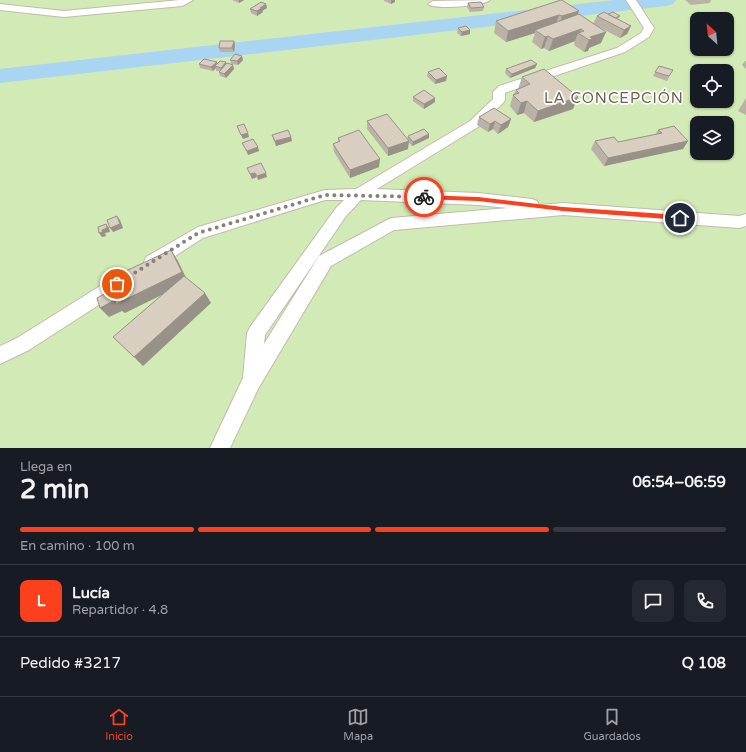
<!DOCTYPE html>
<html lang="es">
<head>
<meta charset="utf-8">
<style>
	:root { --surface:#171b24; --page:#242831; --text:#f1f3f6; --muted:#9ea1a6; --line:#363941; --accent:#fc3f1d }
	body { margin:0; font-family:"Varela Round",sans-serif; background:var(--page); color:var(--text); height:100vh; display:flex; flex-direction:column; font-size:15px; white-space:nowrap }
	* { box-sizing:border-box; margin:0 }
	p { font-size:13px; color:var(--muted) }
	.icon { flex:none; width:22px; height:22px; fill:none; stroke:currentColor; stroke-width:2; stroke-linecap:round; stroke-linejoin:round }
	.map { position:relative; height:448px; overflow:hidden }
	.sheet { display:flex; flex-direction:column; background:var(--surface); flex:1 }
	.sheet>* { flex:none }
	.needle { width:26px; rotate:333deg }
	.controls { position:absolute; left:690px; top:12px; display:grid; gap:8px }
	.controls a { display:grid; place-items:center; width:44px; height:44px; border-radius:8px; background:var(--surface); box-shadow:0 1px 3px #0004; font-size:20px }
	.pin { position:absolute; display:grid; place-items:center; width:34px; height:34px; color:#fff; margin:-17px; border:2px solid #fff; border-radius:50%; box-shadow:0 1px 4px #0007 }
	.courier { position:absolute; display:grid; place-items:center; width:40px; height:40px; margin:-20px; border:3px solid #fc3f1d; border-radius:50%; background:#fff; color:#222; box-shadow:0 1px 5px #0007 }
	.overview em { font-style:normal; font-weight:800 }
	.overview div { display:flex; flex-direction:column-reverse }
	.overview { display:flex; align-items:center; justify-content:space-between; height:68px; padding:0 20px }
	h1 { font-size:26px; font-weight:800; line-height:30px }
	.bar { display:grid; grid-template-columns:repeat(4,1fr); gap:6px 4px; align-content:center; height:48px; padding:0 20px }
	.bar i { height:5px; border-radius:3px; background:var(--line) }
	.bar .current { background:var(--accent) }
	.bar p { grid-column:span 4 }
	.line { display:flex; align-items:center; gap:10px; padding:0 20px; border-top:1px solid var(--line) }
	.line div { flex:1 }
	.round { display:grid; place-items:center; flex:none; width:42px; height:42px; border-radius:8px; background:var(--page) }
	.tabs { display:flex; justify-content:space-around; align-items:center; height:56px; border-top:1px solid var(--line); background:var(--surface); font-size:11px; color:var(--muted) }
	.tabs a { display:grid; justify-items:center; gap:2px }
	.tabs .current { color:var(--accent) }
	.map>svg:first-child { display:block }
	.green { fill:#d2eab5; fill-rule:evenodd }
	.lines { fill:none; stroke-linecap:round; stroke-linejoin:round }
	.river { fill:#a9d4f2; fill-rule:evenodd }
	.street-casing { stroke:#c2bbae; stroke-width:2 }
	.street { fill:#fff; fill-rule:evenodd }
	.wall { fill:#bab2a6 }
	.shaded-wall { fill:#979187 }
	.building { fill:#d8cfc1; stroke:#979187 }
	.route { fill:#fc3f1d }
	.done { stroke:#878178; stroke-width:4; stroke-dasharray:0 7.2 }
	.labels { text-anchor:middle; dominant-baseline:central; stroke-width:3.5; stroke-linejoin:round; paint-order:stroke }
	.quarter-label { font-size:15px; letter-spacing:1px; fill:#6e6250; stroke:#fff }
</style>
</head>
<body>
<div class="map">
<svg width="746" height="448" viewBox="0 0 746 448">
	<rect width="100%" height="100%" fill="#f6f3ec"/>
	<path class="green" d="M0,0H746V448H0ZM697,19H727V49H697ZM697,71H727V101H697ZM697,123H727V153H697Z"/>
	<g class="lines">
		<path class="river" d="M614,0H676L673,4L666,6L0,83V69Z"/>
		<g class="street-casing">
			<path id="street" d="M180,0H193L182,6L64,17L0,10V4L64,11Z
				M490,0C484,6 434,10 428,4L433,1Z
				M626,0H636L654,28L649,37L625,52L507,92L505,93V100L503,103L478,127L377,189L478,193L532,199L537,201L539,205L563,203L739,216L746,214V226L739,228L563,215L394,230L331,266L258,389L230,448H210L243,378L247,333L250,327L336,208L344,200H325L203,238L158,267L152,269L146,267L144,262L146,257L198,227L325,190L356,189L470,121L493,99V92L499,86L617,48L641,33L644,28ZM361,200L478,205L508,208L391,218L319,256L264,344L265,335L346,216Z
				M122,274L128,276L130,281L128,286L29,350L0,364V346L17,338L116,276Z"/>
		</g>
		<use href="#street" class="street"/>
	</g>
	<path class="wall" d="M232,0H244L239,3Z
		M384,0H395V2L391,4L384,1Z
		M561,0L577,15L601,43L589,48L588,51L584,52L574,45L575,41L549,51L544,48L541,49L532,42L535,33L506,42L494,33L496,21Z
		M685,0H711L710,3L691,5Z
		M468,3L484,7L483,11L470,12L467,7Z
		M266,4L267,8L262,11L263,12L257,16L251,13L250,9Z
		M608,14L620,16L618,19L631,26L627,34L620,38L593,24L597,16Z
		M458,28L470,30V34L461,36L457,33Z
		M234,41L235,45L234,52H220L219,48Z
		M230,60H243L238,65L231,64Z
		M745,61H746V69L742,65Z
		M217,62V64H227L233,65L234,69L226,78L220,76L219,72V71H216V68L213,71L200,68L199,64Z
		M537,64L535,68L510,78L505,73L506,69Z
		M659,66L673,70L667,81L653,76Z
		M428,72L447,76L446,81L435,84L427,76Z
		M522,77L578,97L573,109L534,122L524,113L517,115L510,106L513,95L514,94L516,90L518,89Z
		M413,97L435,98V102L424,109L413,101Z
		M746,98V115L738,111Z
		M479,117L511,119L508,127L498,134L493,129L488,132L477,125Z
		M367,121L407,139L408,136L429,134V138L412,146L408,142V149L388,156L367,129Z
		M658,130L688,141L683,149L604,166L591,149L595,141L618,142L655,135Z
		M272,135L291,137L292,141L276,146L273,139Z
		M338,138L379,167L350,178L334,152L333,144L338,142Z
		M242,143L259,151L248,155Z"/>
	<path class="shaded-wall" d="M239,0H244L239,3Z
		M391,0H395V2L391,4Z
		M266,4L267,8L262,11L263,12L257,16V11L260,8Z
		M579,11L574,23L559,28L562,16Z
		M559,15L555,27L535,30V33L506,42L508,31Z
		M631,26L627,34L620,38L624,30Z
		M581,29L580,34L578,33L575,41L549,51L553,39Z
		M470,30V34L461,36L462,32Z
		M606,32L601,43L589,48L588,51L584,52L590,37Z
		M548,36L544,48L541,49L545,37Z
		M234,41L235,45L234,52L232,48Z
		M242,56L243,60L238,65L237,61Z
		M217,62L218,66H215L216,68L213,71L211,67Z
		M226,62L227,66L222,72L221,68Z
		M537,64L535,68L510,78L512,74Z
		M233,65L234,69L226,78L224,74Z
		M447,76L446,81L435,84L436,80Z
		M578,97L573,109L534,122L538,111Z
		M435,98V102L424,109V104Z
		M527,101L524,113L517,115L521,103Z
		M511,119L508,127L498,134L501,125Z
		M495,121L493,129L488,132L490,124Z
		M248,133L249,137L243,139L241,135Z
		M429,134V138L412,146L413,142Z
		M291,137L292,141L276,146L275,141Z
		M409,141L408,149L388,156V148Z
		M688,141L683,149L604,166L608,158Z
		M258,147L259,151L248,155L247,151Z
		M380,159L379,167L350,178V170Z
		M255,173L257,177L252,179L250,174Z
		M266,173L267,177L258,180L257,176Z
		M117,216L120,220L123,228L113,232L110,228Z
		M106,224L109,228L110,232L105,233L106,236L102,237L99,233Z
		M171,250L178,261L188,282L125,313L122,311L109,317L100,308Z
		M205,293L211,303L143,366L134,357Z"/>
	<path class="building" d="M561,0H562L579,11L562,16L559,15L508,31L496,21Z
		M261,2L266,4L260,8H262L257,11L250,9Z
		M481,2L484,7L471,8L468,3Z
		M604,12L631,26L624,30L597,16Z
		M613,12L620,16L615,18L608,14Z
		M579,14L606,32L590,37L592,39L589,40L578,33L584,31L581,29L553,39L548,36L545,37L535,30Z
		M466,26L470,30L462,32L458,28Z
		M220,41H234L232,48H219Z
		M235,54L242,56L237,61L230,60Z
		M204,59L217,62L211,67L199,64Z
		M531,60L537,64L512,74L506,69Z
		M220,61L226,62L221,68L215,66Z
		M227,63L233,65L224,74L219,72Z
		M659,66L673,70L669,76L655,72Z
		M439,68L447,76L436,80L428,72Z
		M544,69L578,97L538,111L527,101L521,103L513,95L519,93L516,90L530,84L522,77Z
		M424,90L435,98L424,104L413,97Z
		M494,108L511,119L501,125L495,121L490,124L479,117Z
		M387,114L409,141L388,148L367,121Z
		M244,124L248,133L241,135L237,126Z
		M674,126L688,141L608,158L595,141L614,137L618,142L662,133L658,130Z
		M424,129L429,134L413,142L408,136Z
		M288,130L291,137L275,141L272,135Z
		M359,130L380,159L350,170L333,144L340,141L338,138Z
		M253,139L258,147L247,151L242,143Z
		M261,163L266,173L257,176L255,173L250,174L247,168Z
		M117,216L120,224L110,228L107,220Z
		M106,224L107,228L102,230L103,232L99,233L98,227Z
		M171,250L182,272L116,304L115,300L100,308L97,298L106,293L102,282Z
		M184,276L205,293L134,357L113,337Z"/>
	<path class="route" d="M422,195L478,197L563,207L680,215L684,218L680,220L563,211L478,201L424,199L421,197Z"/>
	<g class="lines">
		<path class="done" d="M117,284L198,233L325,195L424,197"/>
	</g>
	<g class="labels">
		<g class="quarter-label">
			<text x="614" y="98">LA CONCEPCIÓN</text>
		</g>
	</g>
</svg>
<div class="controls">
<a><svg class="needle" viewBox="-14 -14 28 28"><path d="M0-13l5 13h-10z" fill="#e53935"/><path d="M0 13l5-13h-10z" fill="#9ea1a6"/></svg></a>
<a><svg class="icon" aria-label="locate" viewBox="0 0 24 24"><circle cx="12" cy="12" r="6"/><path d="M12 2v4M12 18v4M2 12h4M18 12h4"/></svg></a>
<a><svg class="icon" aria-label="layers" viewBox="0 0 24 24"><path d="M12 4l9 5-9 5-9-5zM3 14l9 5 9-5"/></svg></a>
</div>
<div class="pin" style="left:117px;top:284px;background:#ea580c"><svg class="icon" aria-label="bag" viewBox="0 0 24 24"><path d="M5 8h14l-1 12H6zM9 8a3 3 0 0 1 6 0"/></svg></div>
<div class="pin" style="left:680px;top:218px;background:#1f2937"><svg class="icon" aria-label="home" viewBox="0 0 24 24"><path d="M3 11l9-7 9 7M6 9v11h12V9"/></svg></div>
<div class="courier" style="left:424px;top:197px"><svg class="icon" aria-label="bike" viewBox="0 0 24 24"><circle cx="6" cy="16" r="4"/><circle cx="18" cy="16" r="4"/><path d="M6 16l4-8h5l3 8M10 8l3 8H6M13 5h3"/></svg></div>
</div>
<section class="sheet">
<div class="overview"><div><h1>2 min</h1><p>Llega en</p></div><em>06:54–06:59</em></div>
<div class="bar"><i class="current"></i><i class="current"></i><i class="current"></i><i></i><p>En camino · 100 m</p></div>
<div class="line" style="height:72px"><b class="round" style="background:var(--accent);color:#fff">L</b><div><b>Lucía</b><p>Repartidor · 4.8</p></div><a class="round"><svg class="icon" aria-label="chat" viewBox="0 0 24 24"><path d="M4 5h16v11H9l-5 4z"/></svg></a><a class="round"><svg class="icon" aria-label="phone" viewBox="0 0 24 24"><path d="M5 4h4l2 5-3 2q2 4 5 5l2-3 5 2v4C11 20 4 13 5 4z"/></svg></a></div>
<div class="line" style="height:52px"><div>Pedido #3217</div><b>Q 108</b></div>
</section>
<nav class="tabs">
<a class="current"><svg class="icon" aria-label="home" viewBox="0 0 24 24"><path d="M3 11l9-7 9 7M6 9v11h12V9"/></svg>Inicio</a>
<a><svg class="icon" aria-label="map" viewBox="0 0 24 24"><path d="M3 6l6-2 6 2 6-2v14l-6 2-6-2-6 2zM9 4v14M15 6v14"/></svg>Mapa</a>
<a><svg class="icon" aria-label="saved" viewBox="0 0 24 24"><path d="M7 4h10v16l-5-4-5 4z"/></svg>Guardados</a>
</nav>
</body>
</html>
